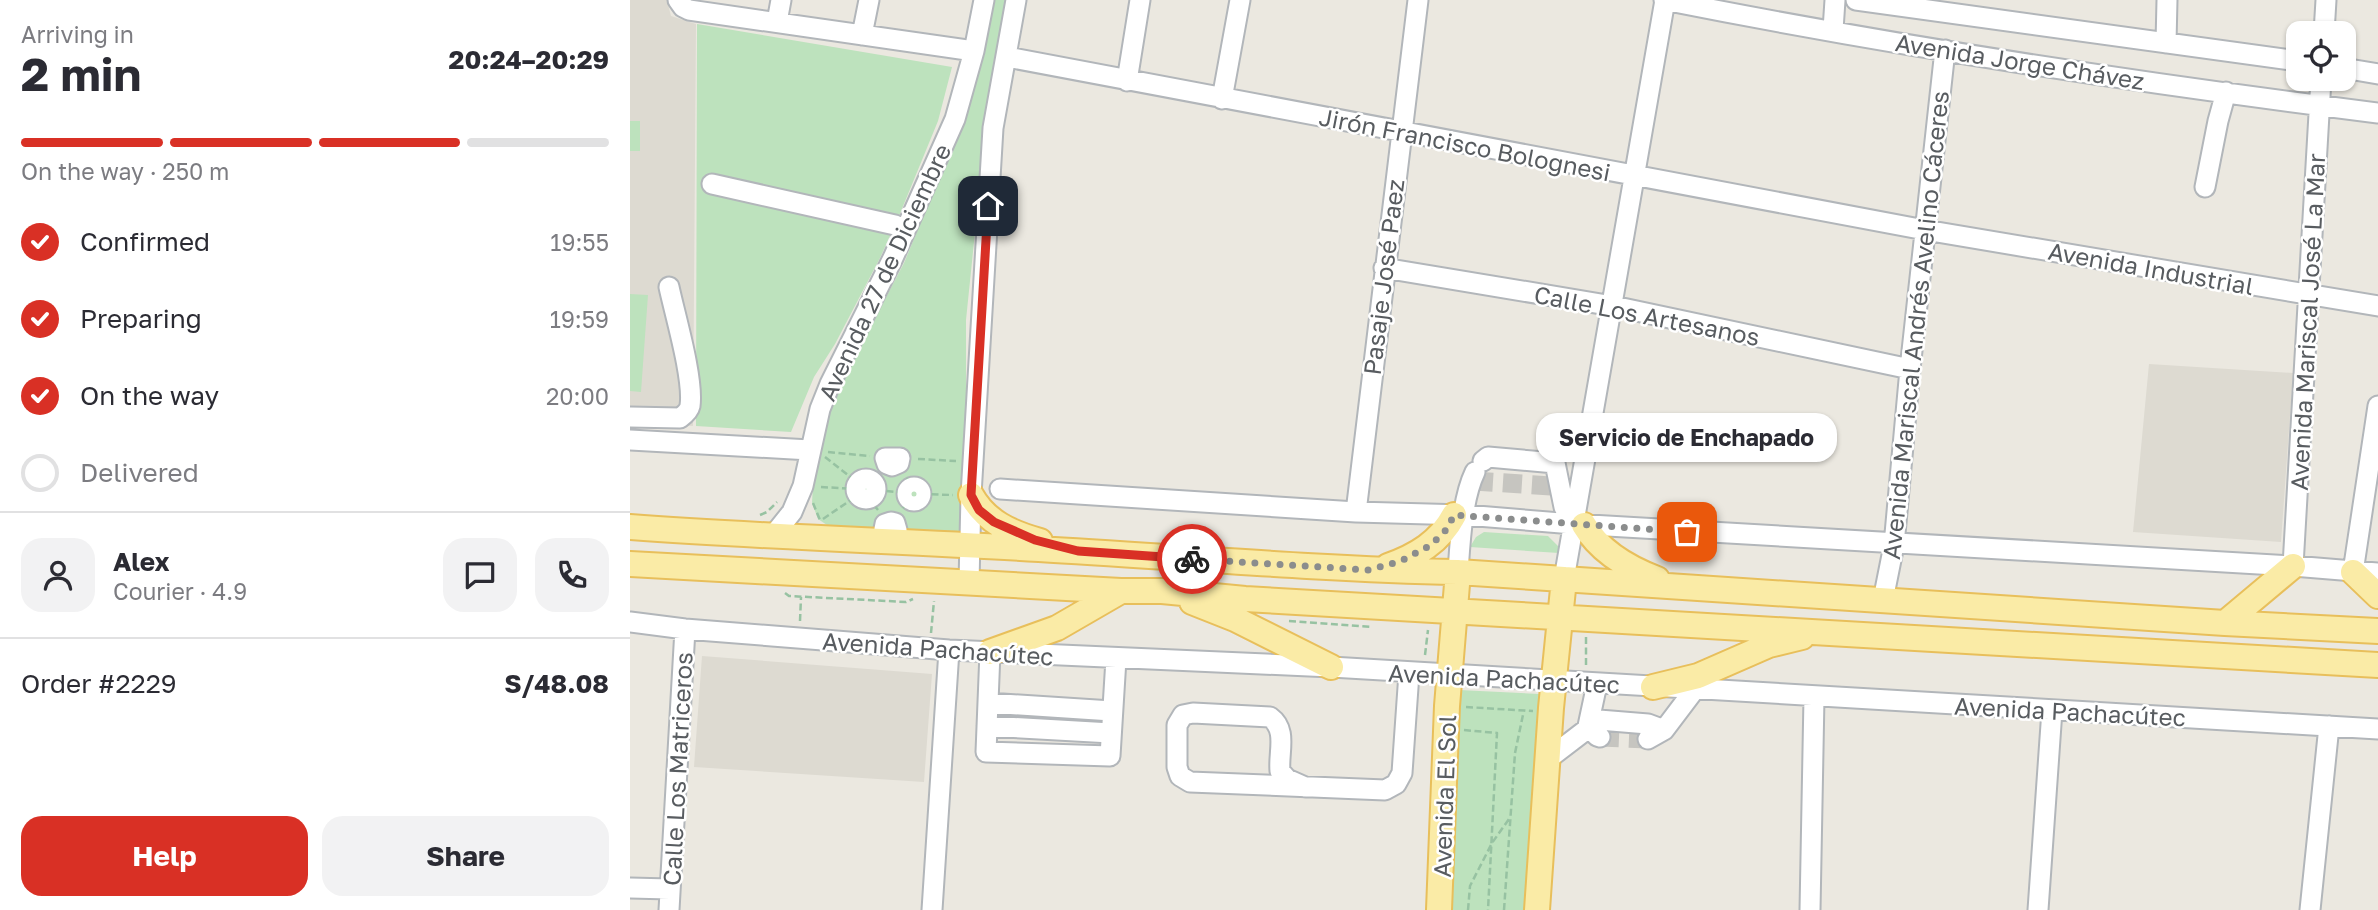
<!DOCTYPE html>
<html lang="en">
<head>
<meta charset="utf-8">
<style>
	:root { --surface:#fff; --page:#f2f2f3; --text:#2b2b33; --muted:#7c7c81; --line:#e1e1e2; --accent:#d93025 }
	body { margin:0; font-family:"Golos Text",sans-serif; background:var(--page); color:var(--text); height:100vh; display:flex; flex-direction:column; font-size:26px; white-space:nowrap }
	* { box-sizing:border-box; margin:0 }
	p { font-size:23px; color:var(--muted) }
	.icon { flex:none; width:38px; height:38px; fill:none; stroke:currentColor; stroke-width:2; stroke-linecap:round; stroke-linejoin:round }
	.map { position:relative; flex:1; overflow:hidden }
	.side { display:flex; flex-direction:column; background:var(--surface); width:630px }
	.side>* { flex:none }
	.fabs { position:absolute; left:1656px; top:21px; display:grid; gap:14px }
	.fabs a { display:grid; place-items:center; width:70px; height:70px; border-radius:14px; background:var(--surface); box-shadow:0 2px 5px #0004; font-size:35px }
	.pin { position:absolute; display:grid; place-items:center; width:60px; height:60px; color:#fff; margin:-30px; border-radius:14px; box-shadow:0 4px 10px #0006 }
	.courier { position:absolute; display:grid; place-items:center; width:70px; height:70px; margin:-35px; border:5px solid #d93025; border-radius:50%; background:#fff; color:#222; box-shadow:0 2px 9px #0007 }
	.bubble { position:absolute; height:49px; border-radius:21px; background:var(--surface); box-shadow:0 2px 5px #0004; font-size:23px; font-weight:700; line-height:49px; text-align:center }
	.head em { font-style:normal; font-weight:700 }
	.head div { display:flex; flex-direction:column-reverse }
	.head { display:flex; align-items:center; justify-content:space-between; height:119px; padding:0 21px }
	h1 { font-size:46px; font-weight:700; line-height:52px }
	.bar { display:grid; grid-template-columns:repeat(4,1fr); gap:10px 7px; align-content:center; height:84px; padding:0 21px }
	.bar i { height:9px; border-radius:5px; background:var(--line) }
	.bar .selected { background:var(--accent) }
	.bar p { grid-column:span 4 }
	.line { display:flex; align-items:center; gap:18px; padding:0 21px; border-top:2px solid var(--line) }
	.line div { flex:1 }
	.round { display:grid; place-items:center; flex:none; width:74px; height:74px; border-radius:21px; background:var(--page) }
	ol { padding:0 21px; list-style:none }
	li { display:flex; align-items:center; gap:21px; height:77px }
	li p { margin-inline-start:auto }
	li .icon { padding:7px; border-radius:50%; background:var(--accent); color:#fff; stroke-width:4 }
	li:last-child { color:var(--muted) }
	li i { width:38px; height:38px; border:4px solid var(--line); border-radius:50% }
	.button { display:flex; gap:14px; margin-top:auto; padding:14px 21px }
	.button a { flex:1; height:80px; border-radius:21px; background:var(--accent); color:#fff; font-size:28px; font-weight:700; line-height:80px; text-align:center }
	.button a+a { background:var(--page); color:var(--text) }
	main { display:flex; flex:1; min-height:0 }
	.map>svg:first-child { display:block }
	.education { fill:#dddad1 }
	.green { fill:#bde2bd }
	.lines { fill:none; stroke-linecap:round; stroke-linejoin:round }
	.minor-tunnel { stroke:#c6c5c0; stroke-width:19; stroke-dasharray:19 10; stroke-linecap:butt }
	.minor-casing { stroke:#b2b6ba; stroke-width:23 }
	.major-casing { stroke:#e8bf5b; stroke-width:28 }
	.path { stroke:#97c2a2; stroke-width:2.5; stroke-dasharray:7 3.5; stroke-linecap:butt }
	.minor { stroke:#fff; stroke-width:19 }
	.major { stroke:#faeba6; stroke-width:24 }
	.done { stroke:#8b8d8d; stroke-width:7; stroke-dasharray:0 12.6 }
	.route { stroke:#d93025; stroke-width:9 }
	.labels { text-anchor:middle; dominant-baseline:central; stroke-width:5; stroke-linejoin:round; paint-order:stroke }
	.street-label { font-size:24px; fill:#585c60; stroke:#fff }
</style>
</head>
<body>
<main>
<section class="side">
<div class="head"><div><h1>2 min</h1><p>Arriving in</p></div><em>20:24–20:29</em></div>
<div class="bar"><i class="selected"></i><i class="selected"></i><i class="selected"></i><i></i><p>On the way · 250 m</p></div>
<ol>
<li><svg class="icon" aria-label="check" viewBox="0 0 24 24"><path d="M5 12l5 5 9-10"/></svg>Confirmed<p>19:55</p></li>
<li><svg class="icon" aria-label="check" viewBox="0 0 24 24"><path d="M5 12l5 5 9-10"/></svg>Preparing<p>19:59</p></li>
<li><svg class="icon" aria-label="check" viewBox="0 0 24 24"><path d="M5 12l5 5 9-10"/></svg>On the way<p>20:00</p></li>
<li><i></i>Delivered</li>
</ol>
<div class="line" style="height:126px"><a class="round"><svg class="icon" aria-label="person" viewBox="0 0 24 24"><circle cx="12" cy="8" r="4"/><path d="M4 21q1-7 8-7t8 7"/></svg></a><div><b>Alex</b><p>Courier · 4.9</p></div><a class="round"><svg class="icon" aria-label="chat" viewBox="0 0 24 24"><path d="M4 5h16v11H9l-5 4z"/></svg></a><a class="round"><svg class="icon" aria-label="phone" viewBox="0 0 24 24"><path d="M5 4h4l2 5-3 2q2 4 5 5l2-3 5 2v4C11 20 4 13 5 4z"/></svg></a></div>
<div class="line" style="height:91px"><div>Order #2229</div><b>S/48.08</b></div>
<div class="button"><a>Help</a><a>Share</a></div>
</section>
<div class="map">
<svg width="1748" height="910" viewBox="0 0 1748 910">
	<rect width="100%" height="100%" fill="#ebe8e0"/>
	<path class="education" d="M0,0H37L41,16L66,24L63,426L0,422Z
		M1519,364L1663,373L1651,542L1503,532Z
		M72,656L302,674L294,782L64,767Z"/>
	<path class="green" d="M357,0H381L355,135L336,320V456L332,534L200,527L188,519L182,503L185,448L194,415L274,263L331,125Z
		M67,24L322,67L308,121L269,216L250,258L205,344L184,377L161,432L66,426Z
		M0,121H10V151H0Z
		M0,294L18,295L11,392L0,391Z
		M854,532L918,536L931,549L929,553L840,547L846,537Z
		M829,690L909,694L896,910H817Z"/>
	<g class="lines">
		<path class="minor-tunnel" d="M844,481L922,486
			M970,737L1018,739"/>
		<g class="minor-casing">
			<path id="minor" d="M48,0L53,7L59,10L344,51
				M1034,0C1270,47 1509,83 1748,113
				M1226,0L1668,61
				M147,22L151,0
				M1203,30L1205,0
				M1694,33L1696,0
				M232,35L239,0
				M1536,43L1537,0
				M377,57L1295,230L1748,306
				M1713,68L1748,74
				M497,81L510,0
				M592,99L610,0
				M82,184L265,225L275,230
				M1575,187L1588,121L1596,92
				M754,268L983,306L1280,369
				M0,417L50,418C54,415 59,411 60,406C64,379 45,315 39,287
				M0,440L180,450
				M255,458H270L269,463L262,466L257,464Z
				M853,461L858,457L925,463L934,507L943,524
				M226 489a10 10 0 1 1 20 0a10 10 0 1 1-20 0Z
				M277 494a7 7 0 1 1 14 0a7 7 0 1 1-14 0Z
				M370,489L726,512L835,515L943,524L1663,566L1748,573
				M726,512L788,0
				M261,522L265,523L267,530L254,529L255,524Z
				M142,537L162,512L173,486L190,409L200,384L263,258L325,119L344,51L354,0
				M1663,566L1691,79
				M828,572C830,543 832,499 845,472
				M1723,572L1748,406
				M934,579L1035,0
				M339,583L341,495L363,128L386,0
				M1253,600L1264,545L1280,369L1315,50
				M0,622L55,629L319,650L701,667L1748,729
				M360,652L356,752L480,756L486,659
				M967,684L958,726L967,736L970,737
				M358,703L482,711
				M357,726L481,733
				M1018,739L1034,730L1065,689
				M918,759L969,720L1018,724L1034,730
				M675,787L657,779L650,771C648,752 658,730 640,717L563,713L553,715L547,725V767L550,776L560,782L755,790L766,784L772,773L779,673
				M0,888L40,889
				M39,910L55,629
				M302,910L319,650
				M1180,910L1184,697
				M1408,910L1422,710
				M1680,910L1699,726"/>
		</g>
		<g class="major-casing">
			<path id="major" d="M341,495C356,522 381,533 410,541
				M954,525C970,552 998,568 1027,579
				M0,527C136,537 272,541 409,549C548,557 688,569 828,572L1595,623L1748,631
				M0,564L491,591H532L615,599L1748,665
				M758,566C786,556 810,542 824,515
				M1723,572L1748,596
				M562,602L605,619L701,667
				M1595,623L1663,566
				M360,652L427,628L491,591
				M1023,687L1068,676L1139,645L1172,637
				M809,910L817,706L828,572
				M907,910L921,708L934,579"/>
		</g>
		<path class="path" d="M198,452L240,456
			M195,457L228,483
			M288,459L326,461
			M277,478L283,487
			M191,487L226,489
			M246,490L277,493
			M291,494L323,495
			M239,499L248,510
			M183,503L190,520
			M273,508L280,500
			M130,515L137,512L147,502
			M193,519L228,495
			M155,593L159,596L276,602L283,599
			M170,621L171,597
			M659,621L742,627
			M301,633L304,601
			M795,655L798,630
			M956,665V637
			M836,707L903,711
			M834,730L867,733L858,910
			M838,910L840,886L862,843L879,819
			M874,910L885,753L894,710"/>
		<use href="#minor" class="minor"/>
		<use href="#major" class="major"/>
	</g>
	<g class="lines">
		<path class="done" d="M562,559L739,570L771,561L801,545L817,529L824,515L1057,532"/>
		<path class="route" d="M358,206L341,495L349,510L364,522L405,540L448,551L562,559"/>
	</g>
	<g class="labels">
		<g class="street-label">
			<text transform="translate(1390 61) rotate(9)">Avenida Jorge Chávez</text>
			<text transform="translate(835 144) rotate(11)">Jirón Francisco Bolognesi</text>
			<text transform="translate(1521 268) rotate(10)">Avenida Industrial</text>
			<text transform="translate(254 272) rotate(-65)">Avenida 27 de Diciembre</text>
			<text transform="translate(753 277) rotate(-83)">Pasaje José Paez</text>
			<text transform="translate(1017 315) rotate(11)">Calle Los Artesanos</text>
			<text transform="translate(1677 322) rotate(-87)">Avenida Mariscal José La Mar</text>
			<text transform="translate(1285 325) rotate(-84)">Avenida Mariscal Andrés Avelino Cáceres</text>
			<text transform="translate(308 648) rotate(4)">Avenida Pachacútec</text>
			<text transform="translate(874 678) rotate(3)">Avenida Pachacútec</text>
			<text transform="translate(1440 711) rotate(3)">Avenida Pachacútec</text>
			<text transform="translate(47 769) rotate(-87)">Calle Los Matriceros</text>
			<text transform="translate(814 796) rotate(-88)">Avenida El Sol</text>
		</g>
	</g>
</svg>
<div class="fabs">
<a><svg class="icon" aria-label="locate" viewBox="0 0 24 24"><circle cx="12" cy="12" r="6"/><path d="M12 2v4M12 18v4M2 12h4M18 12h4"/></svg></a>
</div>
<div class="pin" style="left:1057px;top:532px;background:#ea580c"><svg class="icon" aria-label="bag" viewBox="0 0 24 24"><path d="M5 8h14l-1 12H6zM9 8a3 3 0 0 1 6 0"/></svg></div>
<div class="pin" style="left:358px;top:206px;background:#1f2937"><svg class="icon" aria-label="home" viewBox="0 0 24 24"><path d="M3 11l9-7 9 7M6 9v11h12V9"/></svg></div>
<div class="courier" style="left:562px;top:559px"><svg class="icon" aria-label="bike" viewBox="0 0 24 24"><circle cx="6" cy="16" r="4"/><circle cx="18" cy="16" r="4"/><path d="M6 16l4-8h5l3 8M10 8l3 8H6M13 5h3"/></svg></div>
<div class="bubble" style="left:906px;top:413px;width:301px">Servicio de Enchapado</div>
</div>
</main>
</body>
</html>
